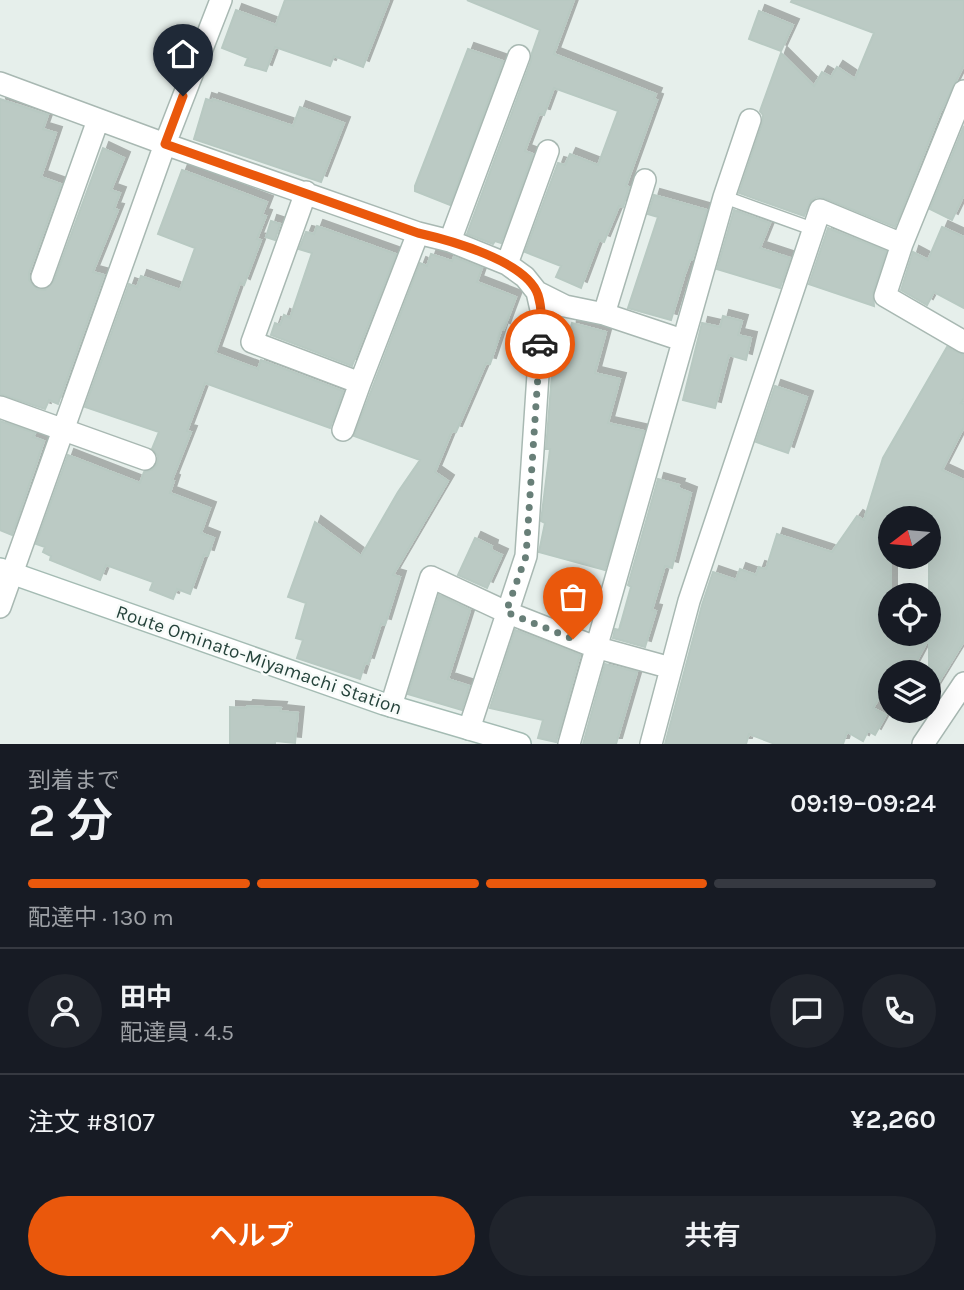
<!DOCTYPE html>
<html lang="ja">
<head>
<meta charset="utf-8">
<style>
	:root { --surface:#171b24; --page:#20242c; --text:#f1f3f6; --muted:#9ea1a6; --line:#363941; --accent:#ea580c }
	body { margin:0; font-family:Karla,"Noto Sans JP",sans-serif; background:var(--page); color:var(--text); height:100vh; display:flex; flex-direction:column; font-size:26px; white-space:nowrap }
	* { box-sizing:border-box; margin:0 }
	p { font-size:23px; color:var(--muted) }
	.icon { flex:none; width:38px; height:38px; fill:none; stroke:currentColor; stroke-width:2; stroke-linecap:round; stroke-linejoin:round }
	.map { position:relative; height:744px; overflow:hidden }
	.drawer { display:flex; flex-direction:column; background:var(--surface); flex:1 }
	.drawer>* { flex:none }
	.needle { width:46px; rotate:254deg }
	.fabs { position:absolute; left:878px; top:506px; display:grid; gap:14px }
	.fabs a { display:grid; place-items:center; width:63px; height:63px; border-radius:50%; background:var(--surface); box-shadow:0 7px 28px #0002; font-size:35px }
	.pin { position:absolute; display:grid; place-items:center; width:60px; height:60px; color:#fff; margin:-72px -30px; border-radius:50% 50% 50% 0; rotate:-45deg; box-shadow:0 0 7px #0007 }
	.pin .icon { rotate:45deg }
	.courier { position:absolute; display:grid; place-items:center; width:70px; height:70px; margin:-35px; border:5px solid #ea580c; border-radius:50%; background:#fff; color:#222; box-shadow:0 2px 9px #0007 }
	.overview em { font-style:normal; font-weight:600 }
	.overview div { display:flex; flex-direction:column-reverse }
	.overview { display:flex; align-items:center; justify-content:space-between; height:119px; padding:0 28px }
	h1 { font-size:46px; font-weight:600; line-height:52px }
	.bar { display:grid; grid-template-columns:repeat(4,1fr); gap:10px 7px; align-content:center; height:84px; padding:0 28px }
	.bar i { height:9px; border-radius:5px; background:var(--line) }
	.bar .current { background:var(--accent) }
	.bar p { grid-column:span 4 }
	.line { display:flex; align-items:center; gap:18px; padding:0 28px; border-top:2px solid var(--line) }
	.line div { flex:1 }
	.round { display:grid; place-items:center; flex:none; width:74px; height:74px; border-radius:37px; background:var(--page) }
	.button { display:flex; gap:14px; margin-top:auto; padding:14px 28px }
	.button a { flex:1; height:80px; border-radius:42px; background:var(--accent); color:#fff; font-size:28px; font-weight:600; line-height:80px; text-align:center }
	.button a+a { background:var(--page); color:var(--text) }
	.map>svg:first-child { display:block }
	.building { fill:#bbcac4; stroke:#b8c9c2; stroke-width:2; fill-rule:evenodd; filter:url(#shadow) }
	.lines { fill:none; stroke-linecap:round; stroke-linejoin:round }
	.service-casing { stroke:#a8b8b2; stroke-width:15 }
	.minor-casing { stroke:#a8b8b2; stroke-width:24 }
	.tertiary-casing { stroke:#a8b8b2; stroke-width:24 }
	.secondary-casing { stroke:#a4bbb3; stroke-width:24 }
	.service { stroke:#fff; stroke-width:12 }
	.minor { stroke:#fff; stroke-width:21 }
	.tertiary { stroke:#fff; stroke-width:21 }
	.secondary { stroke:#fff; stroke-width:21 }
	.done { stroke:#687f78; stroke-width:7; stroke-dasharray:0 12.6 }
	.route { stroke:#ea580c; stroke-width:9 }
	.labels { text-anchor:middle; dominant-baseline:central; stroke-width:5; stroke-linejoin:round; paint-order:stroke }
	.street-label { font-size:19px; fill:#24423a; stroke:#f7fbf9 }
</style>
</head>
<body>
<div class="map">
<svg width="964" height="744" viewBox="0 0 964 744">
	<defs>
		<filter id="shadow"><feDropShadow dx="6" dy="-6" stdDeviation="0" flood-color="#0004"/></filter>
	</defs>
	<rect width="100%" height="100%" fill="#e6efeb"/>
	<path class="building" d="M285,0H389L363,67L334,56L330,66L275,47L266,71L245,65L248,58L222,48L236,10L276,25Z
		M467,0H574L554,54L656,94L654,99L657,100L626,186L629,187L623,207L619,206L604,242L599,240L581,288L556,277L561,266L525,252L558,163L565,165L570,154L598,165L618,111L554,88L544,115L539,114L525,151L533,154L501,243L495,241L493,244L467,234L531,61L532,53L540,30Z
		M792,0H964V65L940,113L895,227L824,198L817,197L811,200L804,216L739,193L762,124L763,115L760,111L781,53L814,86L822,72L831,77L837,67L855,79L874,33L791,2Z
		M759,11L793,25L781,51L749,39Z
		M468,49L503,61L450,205L415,191V186Z
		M0,99L48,115L43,129L56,133L41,177L61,184L29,273V280L37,289L45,290L54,281L103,148L124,158L111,190L120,193L114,209L118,210L93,272L104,275L58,404L49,400L45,409L0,394Z
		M206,99L212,101L213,99L293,126L300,107L344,123L321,182L194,139Z
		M964,126V195L952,220L930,209Z
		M182,170L267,202L262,215L266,216L257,239L261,240L244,285L240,283L215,353L258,369L261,360L343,391L330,428L205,383L187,431L191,432L172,480L174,481L170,493L210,508L201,533L214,538L208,556L204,555L190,594L177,589L173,599L150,590L153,582L106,565L100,580L50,560L51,556L43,552L45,547L36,544L68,455L140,483L144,472L153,469L157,464L158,456L152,449L159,432L85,407L129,284L137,287L141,276L180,290L195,248L158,234Z
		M654,195L707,210L692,260H690L685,274L671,320L628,308L658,217L648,214Z
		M734,210L770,223L760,248L790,258L780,288L717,269Z
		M271,221L280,224L275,240L266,237Z
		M317,226L396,254L352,366L271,335L275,323L280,325L284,315L290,318L312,253L299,249L306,232L314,234Z
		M942,227L964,237V308L934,292L927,305L901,290L913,252L928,260Z
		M828,228L886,251L873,292L874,306L809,284Z
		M431,254L452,261L454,257L482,268L477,282L516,297L504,329L502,328L490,364L486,363L456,432L452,431L435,472L448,481L393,575L400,577L385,625L381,624L368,664L365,663L360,679L297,658L303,640L296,638L306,603L288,597L315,522L361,556L398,492L420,460L354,436L420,263L427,266Z
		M723,316L742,321L738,335L751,338L746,360L729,355L715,408L683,400L702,323L720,327Z
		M572,323L606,332L595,373L620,379L608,423L644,431L605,570L539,552L545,523L541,521L550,449H546L555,337H568Z
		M947,347L964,355V398L961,403L964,404V427L942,470L964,480V641L929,698V638L913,668L902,662L895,672H891V679L873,708L886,715L875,735L868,731L863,741L847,732L843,744H775L749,734L746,744H665L702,605L713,572L736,580L740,569L756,575L759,567L766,569L777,534L832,552L857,516L864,520L883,458ZM891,512L903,518H929V634H891Z
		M775,386L807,397L788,453L756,442Z
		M0,421L35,433L33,437L44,441L12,535L0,530Z
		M658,479L679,485L678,488L691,493L672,568L665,566L652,610L656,611L645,647L613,638L615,629L619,630L631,587L628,585Z
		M475,538L492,546L491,550L502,555L487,588L458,575Z
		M439,595L470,610L448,679L469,686L462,710L408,694Z
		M515,630L580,655L556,742L538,738L543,720L490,708Z
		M605,664L637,672L616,744H583Z
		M247,706L281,708L280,711L298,713L295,743L275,741V744H230V707L246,708Z"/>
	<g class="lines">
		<g class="service-casing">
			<path id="service" d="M724,197L813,229"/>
		</g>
		<g class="minor-casing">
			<path id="minor" d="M0,83L165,144L418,233L450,241L507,264L525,277L537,292L565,306L604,314L682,340
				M964,91L902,244L885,296L964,342
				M306,192L252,342L360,383L418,233
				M450,241L519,56
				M507,264L548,151
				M42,277L98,120
				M604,314L645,180
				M0,407L145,459
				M343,430L360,383
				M0,607L165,144L221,0
				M391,706L431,577L506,612L595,647L671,668
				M469,729L526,556L542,314L537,292
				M569,744L724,197L750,120
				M651,744L689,601L820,210L902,244"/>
		</g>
		<g class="tertiary-casing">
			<path id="tertiary" d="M923,744L964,683"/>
		</g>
		<g class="secondary-casing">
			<path id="secondary" d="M0,569L384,704L520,744"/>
		</g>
		<use href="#service" class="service"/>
		<use href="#minor" class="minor"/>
		<use href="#tertiary" class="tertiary"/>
		<use href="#secondary" class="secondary"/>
	</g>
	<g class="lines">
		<path class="done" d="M540,344L526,556L506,612L573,639"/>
		<path class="route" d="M183,96L165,144L418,233C449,240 527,261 538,295C543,311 541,327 540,344"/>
	</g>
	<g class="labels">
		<g class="street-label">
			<text transform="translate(259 660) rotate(19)">Route Ominato-Miyamachi Station</text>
		</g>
	</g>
</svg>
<div class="fabs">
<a><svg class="needle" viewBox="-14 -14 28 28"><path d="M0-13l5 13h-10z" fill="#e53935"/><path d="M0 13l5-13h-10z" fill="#9ea1a6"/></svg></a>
<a><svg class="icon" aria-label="locate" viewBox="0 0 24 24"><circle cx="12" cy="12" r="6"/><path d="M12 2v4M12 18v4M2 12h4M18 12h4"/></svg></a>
<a><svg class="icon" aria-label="layers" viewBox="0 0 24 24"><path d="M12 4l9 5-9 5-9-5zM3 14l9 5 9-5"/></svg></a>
</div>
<div class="pin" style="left:573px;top:639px;background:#ea580c"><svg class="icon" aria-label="bag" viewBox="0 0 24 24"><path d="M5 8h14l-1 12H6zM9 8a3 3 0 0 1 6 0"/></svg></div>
<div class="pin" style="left:183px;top:96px;background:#1f2937"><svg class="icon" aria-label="home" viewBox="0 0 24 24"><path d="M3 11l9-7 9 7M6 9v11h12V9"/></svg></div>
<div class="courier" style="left:540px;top:344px"><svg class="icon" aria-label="car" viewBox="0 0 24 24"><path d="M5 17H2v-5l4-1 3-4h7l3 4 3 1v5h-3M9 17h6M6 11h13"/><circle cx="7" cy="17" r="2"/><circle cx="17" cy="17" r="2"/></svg></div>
</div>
<section class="drawer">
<div class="overview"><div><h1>2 分</h1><p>到着まで</p></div><em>09:19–09:24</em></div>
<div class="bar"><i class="current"></i><i class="current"></i><i class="current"></i><i></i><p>配達中 · 130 m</p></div>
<div class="line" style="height:126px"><a class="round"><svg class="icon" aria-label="person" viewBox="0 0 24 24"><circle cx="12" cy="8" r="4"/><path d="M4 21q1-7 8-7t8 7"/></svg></a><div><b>田中</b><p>配達員 · 4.5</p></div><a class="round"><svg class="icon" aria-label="chat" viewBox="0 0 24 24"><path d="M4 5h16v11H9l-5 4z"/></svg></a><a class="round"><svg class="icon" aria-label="phone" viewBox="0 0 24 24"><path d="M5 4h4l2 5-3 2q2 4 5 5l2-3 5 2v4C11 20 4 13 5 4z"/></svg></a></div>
<div class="line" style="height:91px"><div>注文 #8107</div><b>¥2,260</b></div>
<div class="button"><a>ヘルプ</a><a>共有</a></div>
</section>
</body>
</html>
